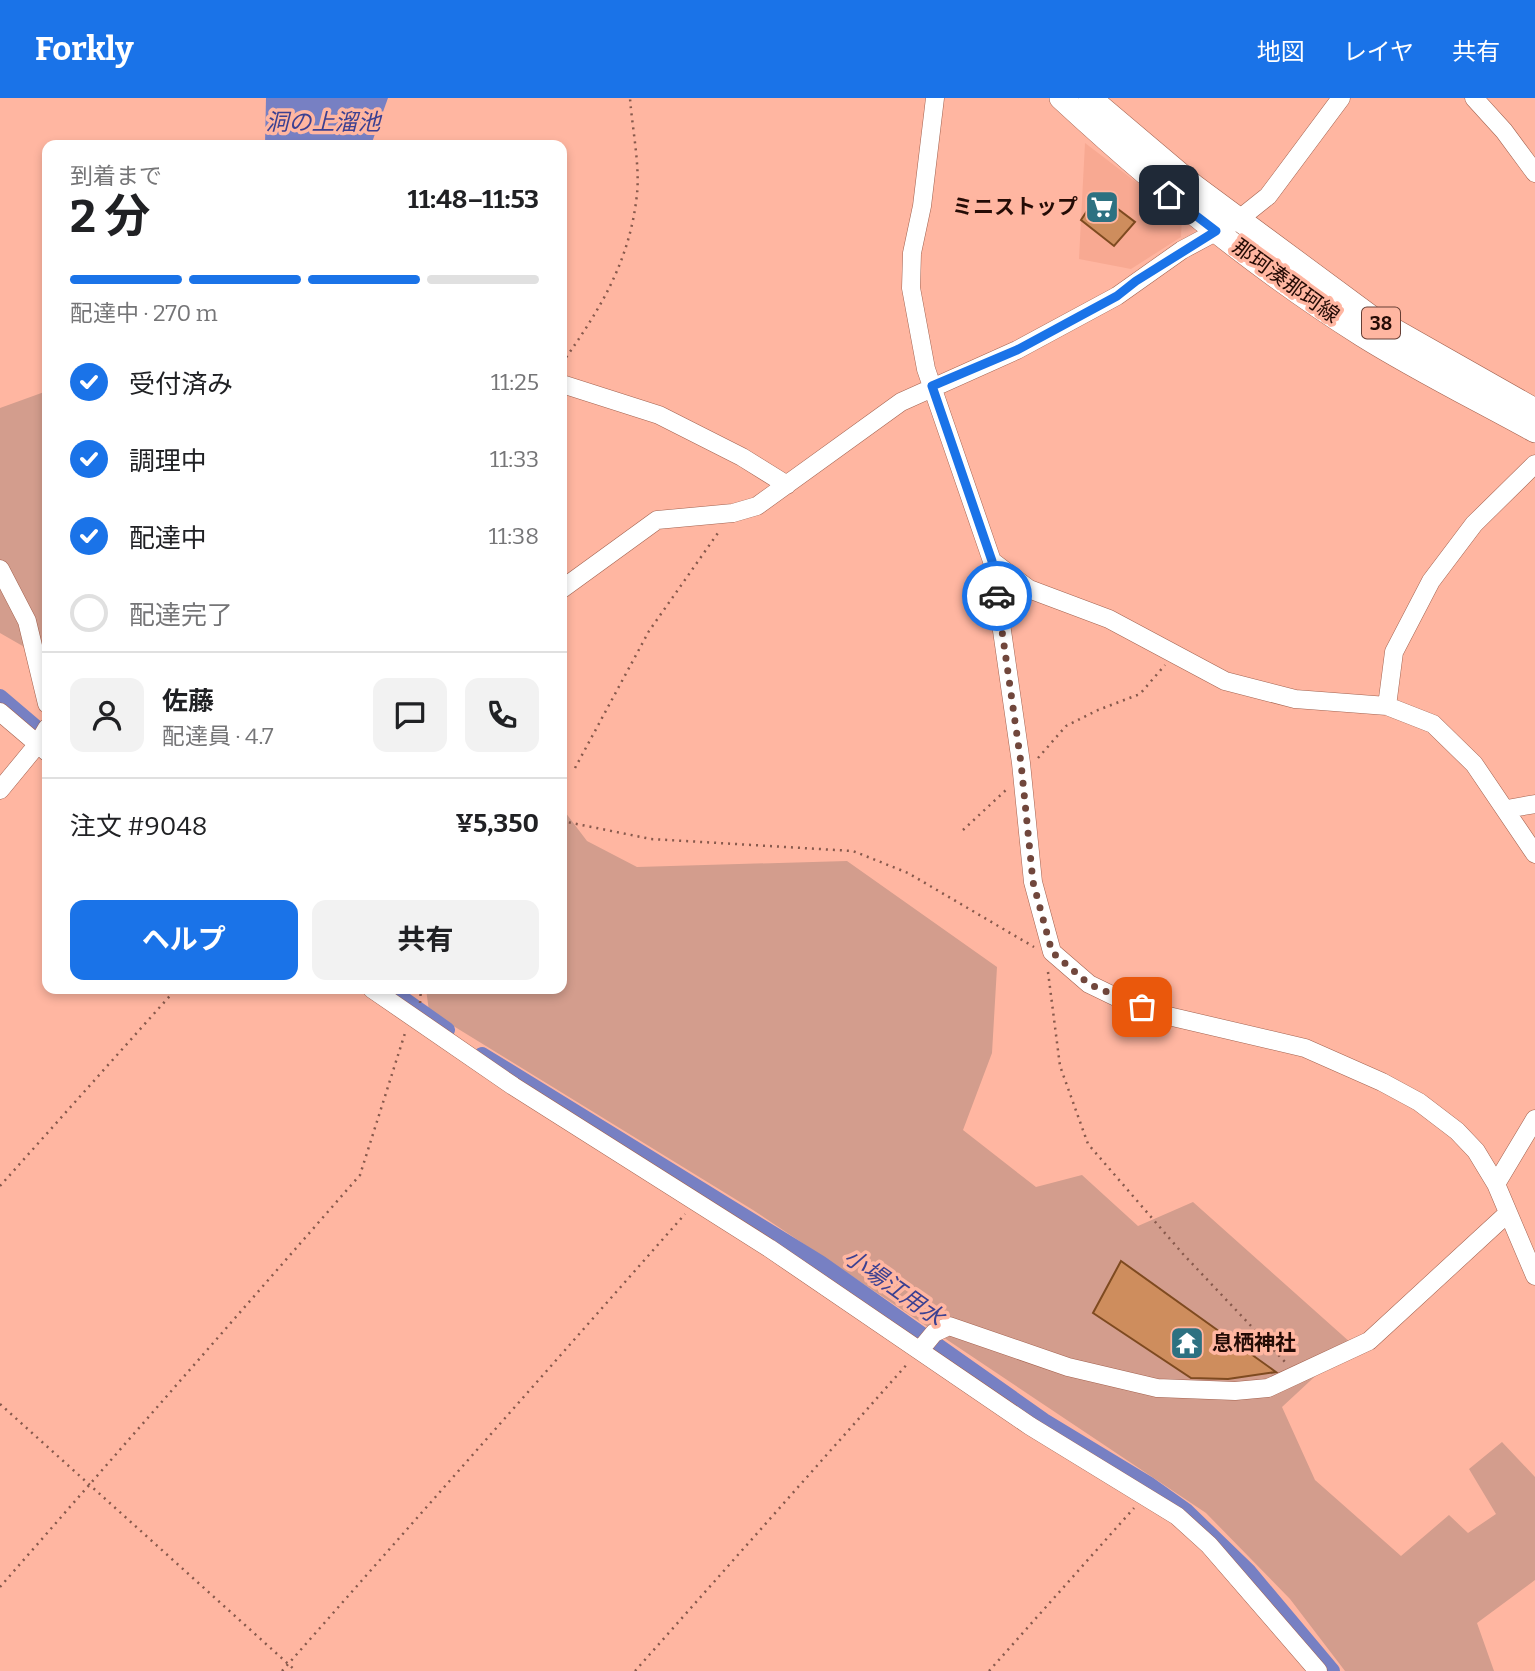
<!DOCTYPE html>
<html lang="ja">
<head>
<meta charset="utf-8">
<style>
	:root { --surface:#fff; --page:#f2f2f2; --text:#202124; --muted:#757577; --line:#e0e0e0; --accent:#1a73e8 }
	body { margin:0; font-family:Bitter,"Noto Sans JP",serif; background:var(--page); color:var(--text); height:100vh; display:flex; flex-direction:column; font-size:26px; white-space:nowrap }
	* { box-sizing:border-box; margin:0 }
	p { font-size:23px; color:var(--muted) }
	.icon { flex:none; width:38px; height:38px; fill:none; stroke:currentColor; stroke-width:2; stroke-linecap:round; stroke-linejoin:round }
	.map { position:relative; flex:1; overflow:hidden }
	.drawer { position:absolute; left:42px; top:42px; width:525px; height:854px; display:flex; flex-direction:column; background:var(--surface); border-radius:14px; box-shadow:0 4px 10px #0003 }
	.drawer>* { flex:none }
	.pin { position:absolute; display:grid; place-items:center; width:60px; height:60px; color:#fff; margin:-30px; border-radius:14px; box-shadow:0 4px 10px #0006 }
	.courier { position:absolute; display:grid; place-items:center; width:70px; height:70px; margin:-35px; border:5px solid #1a73e8; border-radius:50%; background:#fff; color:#222; box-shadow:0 2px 9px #0007 }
	.summary em { font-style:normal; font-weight:700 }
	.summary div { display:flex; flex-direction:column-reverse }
	.summary { display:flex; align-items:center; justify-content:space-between; height:119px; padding:0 28px }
	h1 { font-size:46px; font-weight:700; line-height:52px }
	.bar { display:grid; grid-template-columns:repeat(4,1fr); gap:10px 7px; align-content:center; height:84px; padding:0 28px }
	.bar i { height:9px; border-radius:5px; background:var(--line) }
	.bar .selected { background:var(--accent) }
	.bar p { grid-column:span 4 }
	.line { display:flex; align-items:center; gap:18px; padding:0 28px; border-top:2px solid var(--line) }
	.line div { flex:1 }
	.round { display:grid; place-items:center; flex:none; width:74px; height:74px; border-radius:14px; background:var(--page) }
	ol { padding:0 28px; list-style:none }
	li { display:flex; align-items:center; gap:21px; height:77px }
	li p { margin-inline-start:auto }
	li .icon { padding:7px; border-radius:50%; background:var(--accent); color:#fff; stroke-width:4 }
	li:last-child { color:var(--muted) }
	li i { width:38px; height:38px; border:4px solid var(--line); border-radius:50% }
	.action { display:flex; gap:14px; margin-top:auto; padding:14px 28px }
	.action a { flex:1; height:80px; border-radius:14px; background:var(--accent); color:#fff; font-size:28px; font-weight:700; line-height:80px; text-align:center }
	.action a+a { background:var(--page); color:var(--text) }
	header { display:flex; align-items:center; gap:42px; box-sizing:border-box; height:98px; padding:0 35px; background:var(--accent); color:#fff }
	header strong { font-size:33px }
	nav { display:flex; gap:38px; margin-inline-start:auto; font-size:24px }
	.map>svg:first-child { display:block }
	.built { fill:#f8a992 }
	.green { fill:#d39d8d }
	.water { fill:#7780c3 }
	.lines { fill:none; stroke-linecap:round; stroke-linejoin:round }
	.canal { stroke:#7780c3; stroke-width:16 }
	.building { fill:#ce8d5d; stroke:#7e4a20; stroke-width:2 }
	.minor-casing { stroke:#a3624f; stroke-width:19 }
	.major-casing { stroke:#a3624f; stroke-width:24 }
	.path { stroke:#87594c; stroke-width:2.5; stroke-dasharray:2 5; stroke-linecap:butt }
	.minor { stroke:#fff; stroke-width:18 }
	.major { stroke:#fff; stroke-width:23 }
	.done { stroke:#71473c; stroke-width:7; stroke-dasharray:0 12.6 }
	.route { stroke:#1a73e8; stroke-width:9 }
	.labels { text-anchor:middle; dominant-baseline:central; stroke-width:7; stroke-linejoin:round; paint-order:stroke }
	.shield { fill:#ffb6a1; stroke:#663e34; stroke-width:2 }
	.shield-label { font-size:19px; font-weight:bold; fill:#240b05 }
	.poi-label { font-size:21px; font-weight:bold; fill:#240b05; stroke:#ffb6a1; text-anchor:end }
	.street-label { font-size:21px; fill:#240b05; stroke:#ffb6a1 }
	.water-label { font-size:23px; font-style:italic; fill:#3c4091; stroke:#ffb6a1 }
</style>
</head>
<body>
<header>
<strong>Forkly</strong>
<nav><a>地図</a><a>レイヤ</a><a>共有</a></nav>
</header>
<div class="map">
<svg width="1535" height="1573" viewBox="0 0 1535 1573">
	<rect width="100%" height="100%" fill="#ffb6a1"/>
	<path class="built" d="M1085,45L1182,119L1181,139L1131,171L1079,161Z"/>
	<path class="green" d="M47,293V562L0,535V310Z
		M562,710L587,743L637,769L847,763L997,869L992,955L963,1032L1036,1089L1082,1077L1138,1128L1193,1104L1351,1245L1282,1309L1315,1382L1401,1458L1449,1417L1468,1435L1496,1416L1469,1371L1502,1344L1535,1379V1482L1477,1525L1494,1573H1345L1290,1501L1206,1415L753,1112L429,913L426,891H562Z"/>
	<path class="water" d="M266,0H388L371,47H265Z"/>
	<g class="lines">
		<path class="canal" d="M0,599L47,639
			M389,891L447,932
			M482,957L820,1165L1044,1323L1148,1386L1186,1413L1248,1473L1332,1573"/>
	</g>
	<path class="building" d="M1098,96L1135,124L1114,148L1081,122Z
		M1121,1163L1276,1274L1228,1281L1191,1280L1093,1215Z"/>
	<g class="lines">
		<g class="minor-casing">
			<path id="minor" d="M935,0L922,108L912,155L911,190L926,271L992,463L1021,665L1033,784L1052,854L1089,886L1120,901L1164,917L1305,950L1382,984L1419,1004L1457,1033L1476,1053L1496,1086L1535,1178
				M1474,0L1504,33L1535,75
				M562,286L659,317L742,359L787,387
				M992,463L1029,491L1109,521L1225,583L1295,601L1387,608L1433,626L1474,666L1535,756
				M0,471L27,523L47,606
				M562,491L657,422L733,415L757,408L901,304L1017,252L1117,198L1182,152L1238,122L1268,98L1341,0
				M1387,608L1394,554L1431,483L1474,426L1535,366
				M0,614L47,654
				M0,692L37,647L47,630
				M1507,711L1535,706
				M372,891L513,988L769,1150L1030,1328L1177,1418L1209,1447L1318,1573
				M1496,1086L1535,1021
				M920,1252L934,1235L949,1228L1068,1269L1157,1290L1235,1293L1268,1290L1369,1243L1508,1115"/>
		</g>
		<g class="major-casing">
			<path id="major" d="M1061,0C1155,87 1254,169 1362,237C1418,272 1477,301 1535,333
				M1090,0L1194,88L1371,219L1535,312"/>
		</g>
		<path class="path" d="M562,265C600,212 630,163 637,96C640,67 632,29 630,0
			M1038,660L1066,628L1098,612L1140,596L1165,567
			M575,670L649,533L720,432
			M562,723L651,741L853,753L908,775L1034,849
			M963,732L1006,692
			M1048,874L1060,968L1088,1046L1183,1156L1286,1265
			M420,905L421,891
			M0,1088L176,891
			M0,1306L296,1573
			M0,1489L360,1077L406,932
			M282,1573L685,1116
			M635,1573L909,1264
			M989,1573L1134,1410"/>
		<use href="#minor" class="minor"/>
		<use href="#major" class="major"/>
	</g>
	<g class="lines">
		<path class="done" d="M997,498L1021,665L1033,784L1052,854L1089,886L1142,909"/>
		<path class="route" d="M997,498L992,463L932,288L1017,252L1117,198L1136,183L1216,133L1169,97"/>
	</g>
	<defs>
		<g id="supermarket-square" transform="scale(1.75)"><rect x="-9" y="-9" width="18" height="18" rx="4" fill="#2d7181" stroke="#ffb6a1"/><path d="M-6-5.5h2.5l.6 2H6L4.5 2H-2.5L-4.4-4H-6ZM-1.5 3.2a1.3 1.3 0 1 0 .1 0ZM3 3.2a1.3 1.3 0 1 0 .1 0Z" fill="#fff"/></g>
		<g id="temple-square" transform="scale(1.75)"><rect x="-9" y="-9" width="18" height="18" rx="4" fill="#2d7181" stroke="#ffb6a1"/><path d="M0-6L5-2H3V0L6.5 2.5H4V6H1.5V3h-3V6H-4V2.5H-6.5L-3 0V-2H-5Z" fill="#fff"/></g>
	</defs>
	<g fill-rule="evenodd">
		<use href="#supermarket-square" x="1102" y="109"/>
		<use href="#temple-square" x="1187" y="1245"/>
	</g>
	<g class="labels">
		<rect class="shield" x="1362" y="209.5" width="38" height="31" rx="5"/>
		<g class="shield-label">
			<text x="1381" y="225">38</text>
		</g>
		<g class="poi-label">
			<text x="1078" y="109">ミニストップ</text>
			<text x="1212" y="1245" text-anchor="start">息栖神社</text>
		</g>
		<g class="street-label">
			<text transform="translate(1286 183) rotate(36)">那珂湊那珂線</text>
		</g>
		<g class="water-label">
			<text x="323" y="24">洞の上溜池</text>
			<text transform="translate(894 1189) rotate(35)">小場江用水</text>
		</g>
	</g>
</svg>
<div class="pin" style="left:1142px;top:909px;background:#ea580c"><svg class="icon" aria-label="bag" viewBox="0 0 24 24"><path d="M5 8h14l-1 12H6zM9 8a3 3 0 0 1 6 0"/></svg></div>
<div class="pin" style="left:1169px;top:97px;background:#1f2937"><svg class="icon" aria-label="home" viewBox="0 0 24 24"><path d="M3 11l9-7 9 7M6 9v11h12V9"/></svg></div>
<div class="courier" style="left:997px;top:498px"><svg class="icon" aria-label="car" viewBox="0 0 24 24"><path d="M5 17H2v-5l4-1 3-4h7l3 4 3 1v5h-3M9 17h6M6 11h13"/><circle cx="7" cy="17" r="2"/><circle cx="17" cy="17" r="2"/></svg></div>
<section class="drawer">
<div class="summary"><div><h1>2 分</h1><p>到着まで</p></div><em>11:48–11:53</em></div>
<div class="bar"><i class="selected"></i><i class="selected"></i><i class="selected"></i><i></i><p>配達中 · 270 m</p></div>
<ol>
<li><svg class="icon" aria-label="check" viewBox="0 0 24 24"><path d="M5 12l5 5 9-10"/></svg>受付済み<p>11:25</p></li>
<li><svg class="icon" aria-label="check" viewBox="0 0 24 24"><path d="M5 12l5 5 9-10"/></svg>調理中<p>11:33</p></li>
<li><svg class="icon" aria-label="check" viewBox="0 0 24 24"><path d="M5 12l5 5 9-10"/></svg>配達中<p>11:38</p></li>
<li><i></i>配達完了</li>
</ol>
<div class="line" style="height:126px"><a class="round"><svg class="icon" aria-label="person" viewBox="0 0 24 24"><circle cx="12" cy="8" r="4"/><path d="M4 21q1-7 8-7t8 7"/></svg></a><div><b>佐藤</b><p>配達員 · 4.7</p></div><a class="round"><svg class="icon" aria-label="chat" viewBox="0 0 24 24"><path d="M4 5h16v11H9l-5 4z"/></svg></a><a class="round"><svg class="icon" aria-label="phone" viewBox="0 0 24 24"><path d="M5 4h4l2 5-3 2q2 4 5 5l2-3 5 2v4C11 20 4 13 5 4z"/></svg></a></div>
<div class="line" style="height:91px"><div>注文 #9048</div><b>¥5,350</b></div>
<div class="action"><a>ヘルプ</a><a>共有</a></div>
</section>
</div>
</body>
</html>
